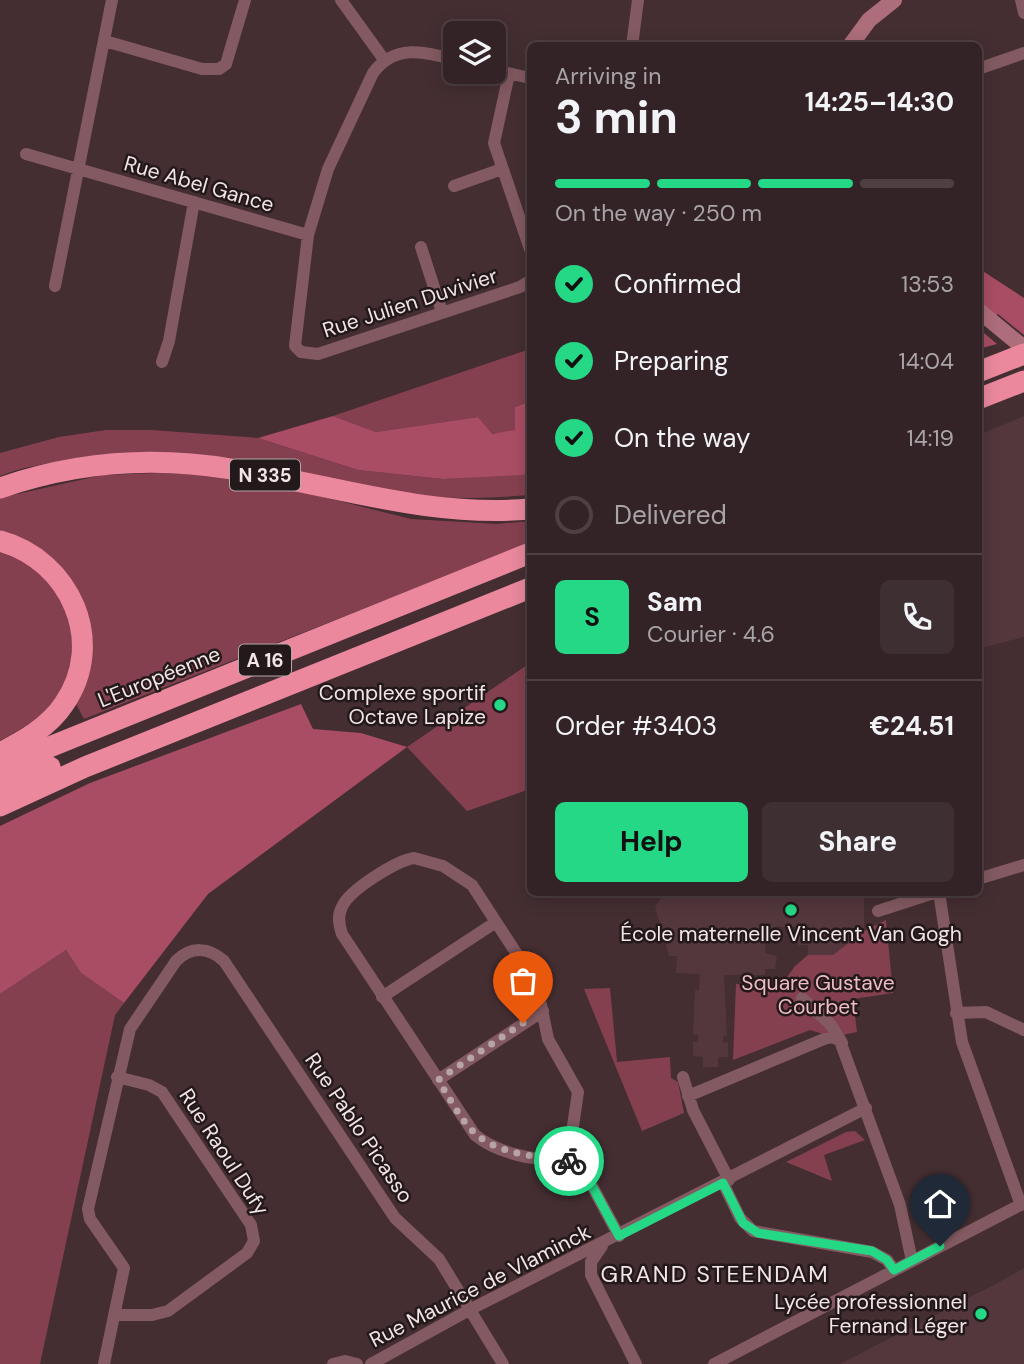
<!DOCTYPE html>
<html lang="en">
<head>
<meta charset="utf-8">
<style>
	:root { --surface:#332226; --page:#3e2f32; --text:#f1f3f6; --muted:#a9a4a7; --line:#4e3f43; --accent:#24d886 }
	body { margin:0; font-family:"DM Sans",sans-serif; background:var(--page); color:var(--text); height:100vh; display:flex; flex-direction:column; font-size:26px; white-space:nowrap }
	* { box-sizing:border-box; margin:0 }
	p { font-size:23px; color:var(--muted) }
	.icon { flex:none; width:38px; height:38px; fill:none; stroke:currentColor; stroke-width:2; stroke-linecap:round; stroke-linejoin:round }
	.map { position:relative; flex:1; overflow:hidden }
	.side { position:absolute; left:527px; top:42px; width:455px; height:854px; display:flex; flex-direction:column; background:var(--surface); border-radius:10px; box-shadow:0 4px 18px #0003,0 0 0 2px var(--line) }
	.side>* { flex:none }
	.buttons { position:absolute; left:443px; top:21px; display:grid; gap:14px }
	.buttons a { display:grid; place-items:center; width:63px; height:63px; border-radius:10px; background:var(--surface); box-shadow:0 4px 18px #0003,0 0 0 2px var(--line); font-size:35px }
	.pin { position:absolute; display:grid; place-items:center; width:60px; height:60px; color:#fff; margin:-72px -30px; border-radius:50% 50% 50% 0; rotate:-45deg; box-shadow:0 0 7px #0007 }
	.pin .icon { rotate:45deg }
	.courier { position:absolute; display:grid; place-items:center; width:70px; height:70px; margin:-35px; border:5px solid #24d886; border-radius:50%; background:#fff; color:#222; box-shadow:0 2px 9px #0007 }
	.overview em { font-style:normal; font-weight:700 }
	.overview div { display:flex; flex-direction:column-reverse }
	.overview { display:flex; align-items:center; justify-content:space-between; height:119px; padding:0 28px }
	h1 { font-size:46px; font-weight:700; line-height:52px }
	.bar { display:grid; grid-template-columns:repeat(4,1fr); gap:10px 7px; align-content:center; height:84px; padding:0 28px }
	.bar i { height:9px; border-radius:5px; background:var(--line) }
	.bar .current { background:var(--accent) }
	.bar p { grid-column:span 4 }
	.line { display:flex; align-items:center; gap:18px; padding:0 28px; border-top:2px solid var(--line) }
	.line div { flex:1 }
	.round { display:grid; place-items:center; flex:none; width:74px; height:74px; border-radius:10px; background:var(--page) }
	ol { padding:0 28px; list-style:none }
	li { display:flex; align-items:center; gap:21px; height:77px }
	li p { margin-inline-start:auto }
	li .icon { padding:7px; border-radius:50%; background:var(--accent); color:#111; stroke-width:4 }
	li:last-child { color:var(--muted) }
	li i { width:38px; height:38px; border:4px solid var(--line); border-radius:50% }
	.cta { display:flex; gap:14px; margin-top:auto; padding:14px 28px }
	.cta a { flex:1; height:80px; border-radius:10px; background:var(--accent); color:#111; font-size:28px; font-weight:700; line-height:80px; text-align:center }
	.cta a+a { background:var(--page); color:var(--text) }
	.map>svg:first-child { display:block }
	.built { fill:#53373c }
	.green { fill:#854050 }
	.forest { fill:#a94d64 }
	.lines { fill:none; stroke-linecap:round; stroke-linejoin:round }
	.street { stroke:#835a61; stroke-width:12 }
	.secondary { stroke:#ad6d7a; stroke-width:16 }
	.highway { stroke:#eb889e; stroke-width:21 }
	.done { stroke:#b6a4a7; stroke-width:7; stroke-dasharray:0 12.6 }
	.route { stroke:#24d886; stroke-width:9 }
	.poi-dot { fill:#24d886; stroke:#23191b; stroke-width:2.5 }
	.labels { text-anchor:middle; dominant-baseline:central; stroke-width:5; stroke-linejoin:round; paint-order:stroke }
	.shield { fill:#23191b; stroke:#b5a7a9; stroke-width:2 }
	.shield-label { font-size:19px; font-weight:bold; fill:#f3e4e6 }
	.street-label { font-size:21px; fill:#f3e4e6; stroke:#23191b }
	.poi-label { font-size:21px; fill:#f3e4e6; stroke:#23191b; text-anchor:end }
	.park-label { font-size:21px; fill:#efbbc4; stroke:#23191b }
	.neighbourhood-label { font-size:23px; letter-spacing:2px; fill:#f3e4e6; stroke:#23191b }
</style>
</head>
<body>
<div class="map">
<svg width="1024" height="1364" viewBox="0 0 1024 1364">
	<rect width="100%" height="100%" fill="#442e32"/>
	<path class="built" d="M1024,416V637L978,649V435Z
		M665,893H864V931L833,955H808V945H798V927H773L772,934H766L765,953L777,956L775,969H765V975H724L727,1036H723V1042L728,1043V1057H718V1067H703V1057L693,1056V1042L698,1041V1035H693L695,990H699L700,974L676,973L677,956H669L655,906Z
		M1024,1268V1364H840L1001,1281Z"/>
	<path class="green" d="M530,349V401L515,407V431L491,434L478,417L376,432L333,416Z
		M106,430H152L258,438L358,470L443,479L530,473V495C491,498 452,500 413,494C289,477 197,435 67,460C45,464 21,467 0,476V453L59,437Z
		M159,473L212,474L255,480L411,519L497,524L530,521V543L84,719L74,700L86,617L0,535V498L102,475Z
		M0,551C65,570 94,648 53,703C42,719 16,731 0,741Z
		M530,663V789L467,811L407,747Z
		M886,920L893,993L853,999L857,1032L833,1037L810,1030L733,1060L736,984L779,988L795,966L808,955H833L864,931Z
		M66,950L81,973L124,1003L115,1015L40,1364H0V994Z
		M610,988L617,1062L670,1057L671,1078L678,1082L684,1113L642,1131L584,989Z
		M855,1131L865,1140L824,1155L832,1181L786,1162L846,1132Z"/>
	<path class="forest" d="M978,268L1024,298V335L998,314L978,326Z
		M978,328L997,344L978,349Z
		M530,401V473L522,475L443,479L358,470L258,438L333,416L376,432L478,417L492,434L515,430V407Z
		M301,704L313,729L361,733L407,747L208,894L124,1003L81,973L66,950L0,994V826L90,783Z"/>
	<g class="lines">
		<path class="street" d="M341,0L385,61
			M1021,0L1024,13
			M105,41L202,69H219L226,64L245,0
			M632,46L638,0
			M455,60C425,51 394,44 373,73L328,169L308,235L295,346L301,352L318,354L520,287L530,281
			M978,69L1024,53
			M494,70L530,78
			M509,74L494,143L530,249
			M26,154L308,235
			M454,186L502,169
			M421,247L442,312
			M55,286L112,0
			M162,362L169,341L194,202
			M414,858L443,866L472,885L537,985L548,1039L578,1092L570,1146L562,1157C535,1163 496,1152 475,1135L342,934C339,925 337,916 342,907C349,890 396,861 414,858Z
			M978,879L1024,865
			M939,892L962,1042L1021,1205
			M878,911L937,892
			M382,997L496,922
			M802,998L831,1025L842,1043
			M956,1013L986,1012L1024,1030
			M683,1077L693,1110L729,1180
			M438,1080L543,1011
			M688,1096L824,1039L833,1037L840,1041L900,1205L912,1261
			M564,1156L591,1184L619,1236
			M723,1183L740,1218L753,1231L872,1252L887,1260L894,1270
			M602,1246L591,1262V1275L636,1364
			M114,1315H152L168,1311L247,1253L254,1241L251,1225L162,1092L149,1085L117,1077
			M104,1364L124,1268L90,1219L88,1209L130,1029L176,961C191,946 209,947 224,961L395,1218L439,1259L503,1364
			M333,1364L345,1361L357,1364
			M371,1364L471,1309L866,1108
			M714,1364L1024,1203"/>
		<path class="secondary" d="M850,46L869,20L894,0
			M978,310L1024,348"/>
		<path class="highway" d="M978,372L1024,354
			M978,399L1024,381
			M0,488C75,462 153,456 231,469C332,484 426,518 530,509
			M0,541C70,560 107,642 64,704C49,727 23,741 0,753
			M0,767L530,553
			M0,787L50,767
			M0,806L85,767L530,588"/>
	</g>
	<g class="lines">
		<path class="done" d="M523,1023L438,1080C466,1124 470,1144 526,1155C539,1157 552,1161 564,1156L569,1161"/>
		<path class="route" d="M569,1161L591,1184L619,1236L723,1183L743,1223L758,1233L872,1251L887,1260L894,1270L940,1246"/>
	</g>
	<g class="poi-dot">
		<circle cx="500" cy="705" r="7"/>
		<circle cx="791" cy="910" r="7"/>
		<circle cx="981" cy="1314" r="7"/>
	</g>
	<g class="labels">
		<g class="shield">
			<rect x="230" y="459.5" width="70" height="31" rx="5"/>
			<rect x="239" y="644.5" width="52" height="31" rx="5"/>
		</g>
		<g class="shield-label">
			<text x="265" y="475">N 335</text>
			<text x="265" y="660">A 16</text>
		</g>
		<g class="street-label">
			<text transform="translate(199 184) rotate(16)">Rue Abel Gance</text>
			<text transform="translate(410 303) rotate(-18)">Rue Julien Duvivier</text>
			<text transform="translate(159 677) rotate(-22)">L'Européenne</text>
			<text transform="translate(359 1128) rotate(56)">Rue Pablo Picasso</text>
			<text transform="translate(224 1152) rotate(57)">Rue Raoul Dufy</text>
			<text transform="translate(480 1286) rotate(-27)">Rue Maurice de Vlaminck</text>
		</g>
		<g class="poi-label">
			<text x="486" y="693">Complexe sportif<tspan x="486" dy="24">Octave Lapize</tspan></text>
			<text x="791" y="934" text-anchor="middle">École maternelle Vincent Van Gogh</text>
			<text x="967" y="1302">Lycée professionnel<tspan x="967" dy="24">Fernand Léger</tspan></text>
		</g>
		<g class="park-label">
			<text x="818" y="983">Square Gustave<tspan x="818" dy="24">Courbet</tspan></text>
		</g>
		<g class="neighbourhood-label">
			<text x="715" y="1274">GRAND STEENDAM</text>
		</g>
	</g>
</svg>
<div class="buttons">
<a><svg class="icon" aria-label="layers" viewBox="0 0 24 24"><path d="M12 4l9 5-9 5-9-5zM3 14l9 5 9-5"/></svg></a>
</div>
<div class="pin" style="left:523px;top:1023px;background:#ea580c"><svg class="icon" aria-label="bag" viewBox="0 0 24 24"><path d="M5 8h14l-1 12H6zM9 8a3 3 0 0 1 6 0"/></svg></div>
<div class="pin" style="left:940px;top:1246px;background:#1f2937"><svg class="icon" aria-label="home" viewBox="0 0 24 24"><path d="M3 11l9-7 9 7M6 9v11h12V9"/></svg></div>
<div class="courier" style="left:569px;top:1161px"><svg class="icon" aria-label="bike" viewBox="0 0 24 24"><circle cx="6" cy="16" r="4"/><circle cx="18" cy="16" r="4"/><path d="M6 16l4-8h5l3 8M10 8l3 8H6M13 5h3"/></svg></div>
<section class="side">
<div class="overview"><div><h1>3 min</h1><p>Arriving in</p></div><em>14:25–14:30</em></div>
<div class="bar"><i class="current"></i><i class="current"></i><i class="current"></i><i></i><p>On the way · 250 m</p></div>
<ol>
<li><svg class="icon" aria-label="check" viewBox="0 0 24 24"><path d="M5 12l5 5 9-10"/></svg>Confirmed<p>13:53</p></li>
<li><svg class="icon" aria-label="check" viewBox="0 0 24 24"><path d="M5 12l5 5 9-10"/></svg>Preparing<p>14:04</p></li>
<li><svg class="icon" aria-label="check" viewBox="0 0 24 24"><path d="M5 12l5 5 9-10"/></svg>On the way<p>14:19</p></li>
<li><i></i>Delivered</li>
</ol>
<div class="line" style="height:126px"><b class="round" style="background:var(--accent);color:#111">S</b><div><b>Sam</b><p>Courier · 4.6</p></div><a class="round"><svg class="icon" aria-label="phone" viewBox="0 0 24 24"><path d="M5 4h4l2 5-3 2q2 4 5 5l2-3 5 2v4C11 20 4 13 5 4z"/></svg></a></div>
<div class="line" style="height:91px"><div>Order #3403</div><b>€24.51</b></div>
<div class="cta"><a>Help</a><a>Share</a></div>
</section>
</div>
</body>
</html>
